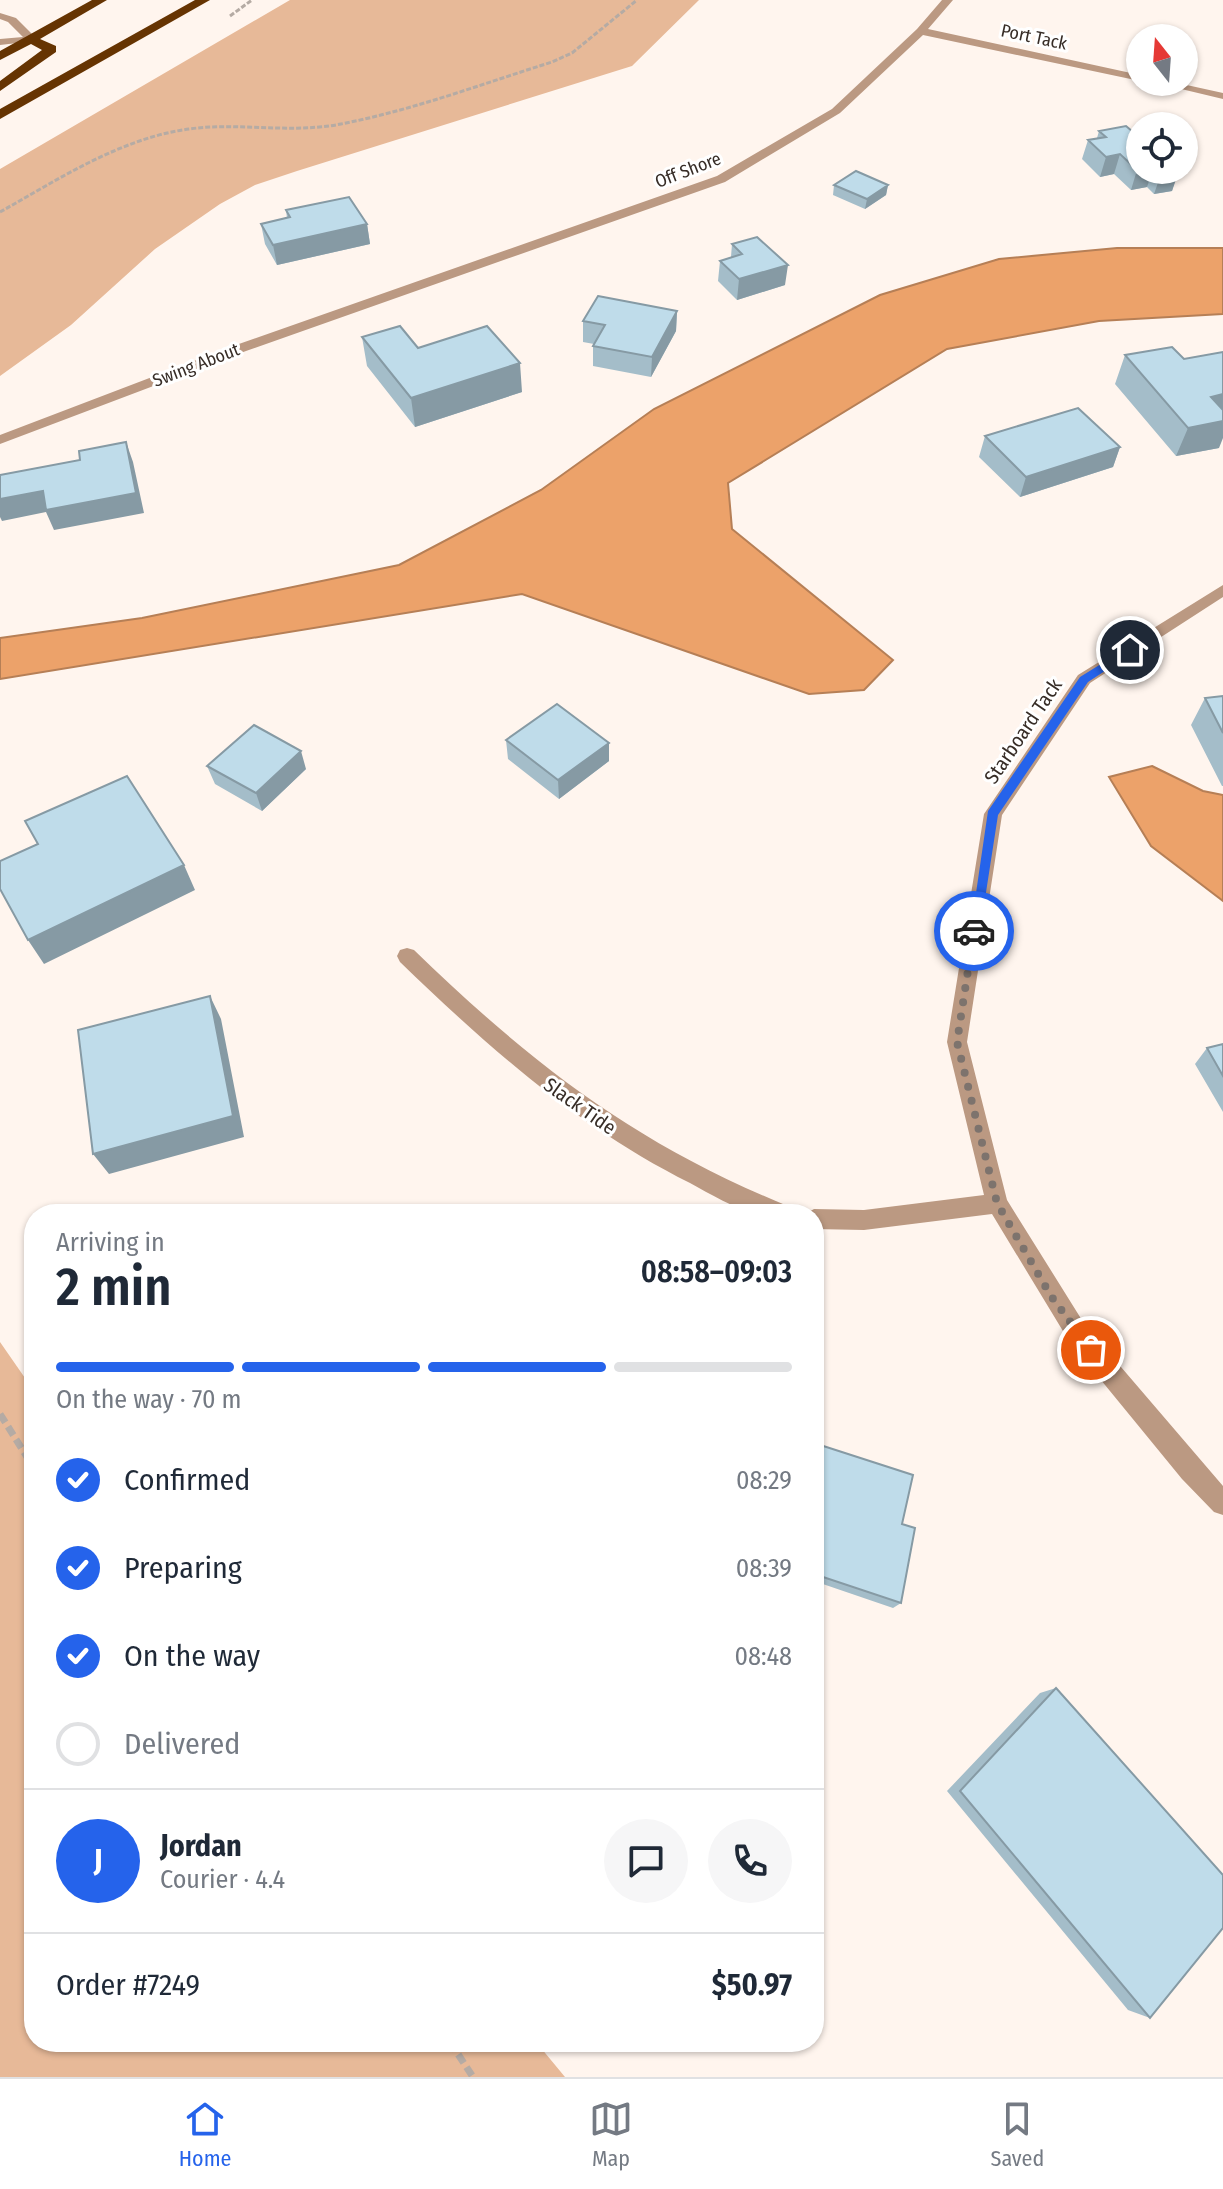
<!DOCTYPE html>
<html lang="en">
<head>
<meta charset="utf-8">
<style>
	:root { --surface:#fff; --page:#f6f6f7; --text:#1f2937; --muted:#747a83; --line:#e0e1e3; --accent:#2563eb }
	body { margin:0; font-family:"Fira Sans Condensed",sans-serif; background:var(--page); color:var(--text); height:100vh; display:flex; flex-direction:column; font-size:30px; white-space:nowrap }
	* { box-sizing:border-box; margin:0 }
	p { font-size:26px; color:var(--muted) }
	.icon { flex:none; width:44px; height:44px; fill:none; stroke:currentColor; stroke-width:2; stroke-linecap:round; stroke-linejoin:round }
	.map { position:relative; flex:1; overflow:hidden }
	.details { position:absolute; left:24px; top:1204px; width:800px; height:848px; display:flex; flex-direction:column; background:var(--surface); border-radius:32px; box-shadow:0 2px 6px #0004 }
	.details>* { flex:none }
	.needle { width:52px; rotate:343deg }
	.buttons { position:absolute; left:1126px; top:24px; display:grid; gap:16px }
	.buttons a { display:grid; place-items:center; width:72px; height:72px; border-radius:50%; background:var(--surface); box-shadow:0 2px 6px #0004; font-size:40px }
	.pin { position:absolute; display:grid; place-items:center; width:68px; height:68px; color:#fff; margin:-34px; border:4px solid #fff; border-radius:50%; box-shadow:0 2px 8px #0007 }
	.courier { position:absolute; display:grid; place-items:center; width:80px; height:80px; margin:-40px; border:6px solid #2563eb; border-radius:50%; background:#fff; color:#222; box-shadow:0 2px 10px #0007 }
	.summary em { font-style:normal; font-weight:600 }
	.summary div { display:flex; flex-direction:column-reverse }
	.summary { display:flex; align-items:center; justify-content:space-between; height:136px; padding:0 32px }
	h1 { font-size:52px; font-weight:600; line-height:60px }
	.bar { display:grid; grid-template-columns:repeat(4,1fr); gap:12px 8px; align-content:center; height:96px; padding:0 32px }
	.bar i { height:10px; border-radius:6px; background:var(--line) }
	.bar .selected { background:var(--accent) }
	.bar p { grid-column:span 4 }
	.line { display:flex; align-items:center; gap:20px; padding:0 32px; border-top:2px solid var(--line) }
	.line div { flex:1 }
	.round { display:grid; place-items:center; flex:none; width:84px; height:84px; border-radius:42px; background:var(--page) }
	ol { padding:0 32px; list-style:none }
	li { display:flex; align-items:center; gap:24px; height:88px }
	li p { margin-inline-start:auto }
	li .icon { padding:8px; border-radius:50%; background:var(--accent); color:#fff; stroke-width:4 }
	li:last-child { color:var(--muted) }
	li i { width:44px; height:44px; border:4px solid var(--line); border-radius:50% }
	.dock { display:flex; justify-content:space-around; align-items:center; height:112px; border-top:2px solid var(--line); background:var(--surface); font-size:22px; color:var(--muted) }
	.dock a { display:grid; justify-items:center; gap:4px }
	.dock .selected { color:var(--accent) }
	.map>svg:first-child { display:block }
	.green { fill:#e7b998 }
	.water { fill:#eca26a; stroke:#b67f56; stroke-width:2 }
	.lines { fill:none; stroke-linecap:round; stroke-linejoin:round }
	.path-far1 { stroke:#b5aba4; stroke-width:3; stroke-dasharray:5 2; stroke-linecap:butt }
	.path { stroke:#b5aba4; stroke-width:7; stroke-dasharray:10 5; stroke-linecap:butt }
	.street { fill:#bb9982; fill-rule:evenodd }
	.highway { fill:#663402; fill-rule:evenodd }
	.wall { fill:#a4bdc9 }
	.shaded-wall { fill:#869aa4 }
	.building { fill:#bfdcea; stroke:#869aa4; stroke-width:2 }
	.route { fill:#2563eb }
	.done { stroke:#7d736d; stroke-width:8; stroke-dasharray:0 14.4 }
	.labels { text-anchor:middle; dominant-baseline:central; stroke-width:6; stroke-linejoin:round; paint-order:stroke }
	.far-street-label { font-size:18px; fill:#372d27; stroke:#fff }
	.street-label { font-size:20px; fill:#372d27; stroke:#fff }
</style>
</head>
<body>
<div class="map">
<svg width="1223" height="2077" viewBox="0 0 1223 2077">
	<rect width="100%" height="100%" fill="#fff5ee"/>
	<path class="green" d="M290,0H699L632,66L297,171L255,185L220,204L155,249L71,325L0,376V169Z
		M0,1342L34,1391V2042H536L565,2077H0Z"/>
	<path class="water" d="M1117,248H1223V314L1099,321L947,349L728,483L732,529L893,660L864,690L809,694L522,594L0,679V638L142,618L399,565L541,490L654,409L880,295L999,259Z
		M1152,766L1203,791L1223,795V901L1151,846L1109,777Z"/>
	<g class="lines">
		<path class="path-far1" d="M230,16L252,0
			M0,212C59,179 121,138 189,129C240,122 289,134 341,124C413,110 482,84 552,62L572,53L637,0"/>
		<path class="path" d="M0,1414L34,1468
			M450,2042L473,2077"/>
		<path class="street" d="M942,0H953L928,29L1140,75V81L923,35L840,113L725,182L246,351L0,444V435L236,345L717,176L832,109L917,29Z
			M0,13L16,18L35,37V41L0,45V39L23,37L8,22L0,19Z
			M1152,82H1173L1223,93V99Z
			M1223,585V597L1090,683L1002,815L967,1042L1007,1200L1085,1325L1223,1486V1515L1214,1512L1182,1479L1069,1341L992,1214L864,1230L814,1229V1214H805L814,1209L864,1210L984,1195L947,1042L984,814L1078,675Z
			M407,948L414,950C534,1066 634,1143 790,1207L793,1214C781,1214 767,1216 756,1214C734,1208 710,1194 690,1183C579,1128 488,1047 400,962L397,956L400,950Z"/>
		<path class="highway" d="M92,0H107L40,39L56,46V52L0,91V81L42,50L31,44L0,60V51Z
			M195,0H210L0,119V109Z"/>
	</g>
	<path class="wall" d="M1099,131L1140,170H1178L1172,191L1154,194L1147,187L1131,190L1114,174L1100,177L1082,159L1088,140L1097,138Z
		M834,185H888L886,195L865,209L833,195Z
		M286,210L367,224L370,244L277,265L265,244L261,224L287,218Z
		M732,244L785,285L737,300L718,281L720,261L731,257Z
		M677,311L676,331L651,377L593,366V346L594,344L583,342V321Z
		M362,337L418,348L522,392L415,427L367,366Z
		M1125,355L1219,448L1176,456L1115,384Z
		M985,436L1120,447L1113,467L1020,497L979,457Z
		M1223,696V786H1222L1191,725L1205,698Z
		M506,740L609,761L559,799L508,759Z
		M207,766L306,769L262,811L215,784Z
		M1223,1044V1112L1195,1064L1207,1048Z
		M814,1443L902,1524L901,1603L893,1608L814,1581Z
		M1056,1688L1150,2018L1128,2010L947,1791L1040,1693Z"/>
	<path class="shaded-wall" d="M1120,154L1114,174L1100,177L1106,157Z
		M1137,170H1153L1147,187L1131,190Z
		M1179,171L1172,191L1154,194L1161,174Z
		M888,185L886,195L865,209L867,199Z
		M367,224L370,244L277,265L273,245Z
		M788,265L785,285L737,300L739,279Z
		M677,311L676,331L651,377L652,357Z
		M520,363L522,392L415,427L411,398Z
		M1223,394V420L1211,397Z
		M1223,421V438L1219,448L1176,456L1188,428Z
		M126,442L133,462L144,513L54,530L46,512L2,521L0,517V499L43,491Z
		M1120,447L1113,467L1020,497L1026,477Z
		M609,743V761L559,799L558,780Z
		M301,751L306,769L262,811L256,793Z
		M184,865L195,890L44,964L28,940Z
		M210,996L221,1019L244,1137L109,1174L93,1154Z"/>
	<path class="building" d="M1126,126L1140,138V170H1137L1120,154L1106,157L1088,140L1106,137L1099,131Z
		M1157,170H1178L1179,171L1161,174Z
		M856,171L888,185L867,199L834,185Z
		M349,197L367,224L273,245L261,224L290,217L286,210Z
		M757,237L788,265L739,279L720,261L742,254L732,244Z
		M598,296L677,311L652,357L593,346L605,325L583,321Z
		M400,326L418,348L487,326L520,363L411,398L362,337Z
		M1172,347L1184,359L1223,352V394L1211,397L1223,410V421L1188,428L1125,355Z
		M1078,408L1120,447L1026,477L985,436Z
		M126,442L136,493L46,510L43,491L0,499V475L80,460L79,451Z
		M1223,696V733L1205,698Z
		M557,704L609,743L558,780L506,740Z
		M254,725L301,751L256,793L207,766Z
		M127,776L184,865L28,940L0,889V861L38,844L25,821Z
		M210,996L233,1116L93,1154L78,1030Z
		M1223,1044V1076L1207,1048Z
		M814,1443L913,1475L902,1524L915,1528L901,1603L814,1574Z
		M1056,1688L1223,1875V1928L1150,2018L960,1791Z"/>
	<path class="route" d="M1130,646L1134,652L1088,682L998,815L980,931L970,934L988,811L1080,677Z"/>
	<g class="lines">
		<path class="done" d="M974,931L957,1042L997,1203L1051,1296L1091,1350"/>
	</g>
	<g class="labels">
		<g class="far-street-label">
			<text transform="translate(1034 37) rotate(12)">Port Tack</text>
			<text transform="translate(688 170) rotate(-21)">Off Shore</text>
			<text transform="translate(196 365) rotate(-21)">Swing About</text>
		</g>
		<g class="street-label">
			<text transform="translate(1023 731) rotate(-56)">Starboard Tack</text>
			<text transform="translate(580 1106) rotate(35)">Slack Tide</text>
		</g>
	</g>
</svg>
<div class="buttons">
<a><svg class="needle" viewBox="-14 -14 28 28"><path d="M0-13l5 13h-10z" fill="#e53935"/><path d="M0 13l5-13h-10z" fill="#747a83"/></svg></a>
<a><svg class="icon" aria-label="locate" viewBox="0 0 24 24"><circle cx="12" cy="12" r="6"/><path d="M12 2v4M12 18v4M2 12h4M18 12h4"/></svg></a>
</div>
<div class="pin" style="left:1091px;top:1350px;background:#ea580c"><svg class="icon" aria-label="bag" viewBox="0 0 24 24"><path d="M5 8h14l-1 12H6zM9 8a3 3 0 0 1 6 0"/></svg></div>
<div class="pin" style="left:1130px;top:650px;background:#1f2937"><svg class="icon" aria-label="home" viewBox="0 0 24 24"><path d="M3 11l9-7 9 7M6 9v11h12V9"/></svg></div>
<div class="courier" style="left:974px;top:931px"><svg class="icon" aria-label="car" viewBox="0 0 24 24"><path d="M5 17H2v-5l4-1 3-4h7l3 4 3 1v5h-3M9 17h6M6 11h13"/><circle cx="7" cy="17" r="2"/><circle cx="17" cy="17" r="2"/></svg></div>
<section class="details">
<div class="summary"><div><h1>2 min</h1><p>Arriving in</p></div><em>08:58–09:03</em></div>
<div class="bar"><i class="selected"></i><i class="selected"></i><i class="selected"></i><i></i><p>On the way · 70 m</p></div>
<ol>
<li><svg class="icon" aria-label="check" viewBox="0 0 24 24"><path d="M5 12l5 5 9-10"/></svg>Confirmed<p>08:29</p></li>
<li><svg class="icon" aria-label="check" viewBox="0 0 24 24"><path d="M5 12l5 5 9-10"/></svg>Preparing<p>08:39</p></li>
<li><svg class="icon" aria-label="check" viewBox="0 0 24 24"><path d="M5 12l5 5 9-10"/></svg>On the way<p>08:48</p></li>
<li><i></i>Delivered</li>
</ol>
<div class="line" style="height:144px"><b class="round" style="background:var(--accent);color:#fff">J</b><div><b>Jordan</b><p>Courier · 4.4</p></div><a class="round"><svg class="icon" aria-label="chat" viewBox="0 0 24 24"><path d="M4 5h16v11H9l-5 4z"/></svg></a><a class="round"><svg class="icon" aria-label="phone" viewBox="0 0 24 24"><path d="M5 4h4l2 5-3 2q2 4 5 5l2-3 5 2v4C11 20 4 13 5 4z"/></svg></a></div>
<div class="line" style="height:104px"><div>Order #7249</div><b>$50.97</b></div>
</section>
</div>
<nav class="dock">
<a class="selected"><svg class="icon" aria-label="home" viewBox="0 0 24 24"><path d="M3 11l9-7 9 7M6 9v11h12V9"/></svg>Home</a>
<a><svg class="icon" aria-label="map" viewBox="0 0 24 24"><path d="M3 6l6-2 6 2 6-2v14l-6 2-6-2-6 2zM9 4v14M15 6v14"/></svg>Map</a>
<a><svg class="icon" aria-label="saved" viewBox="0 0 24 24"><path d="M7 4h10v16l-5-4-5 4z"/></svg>Saved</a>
</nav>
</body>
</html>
